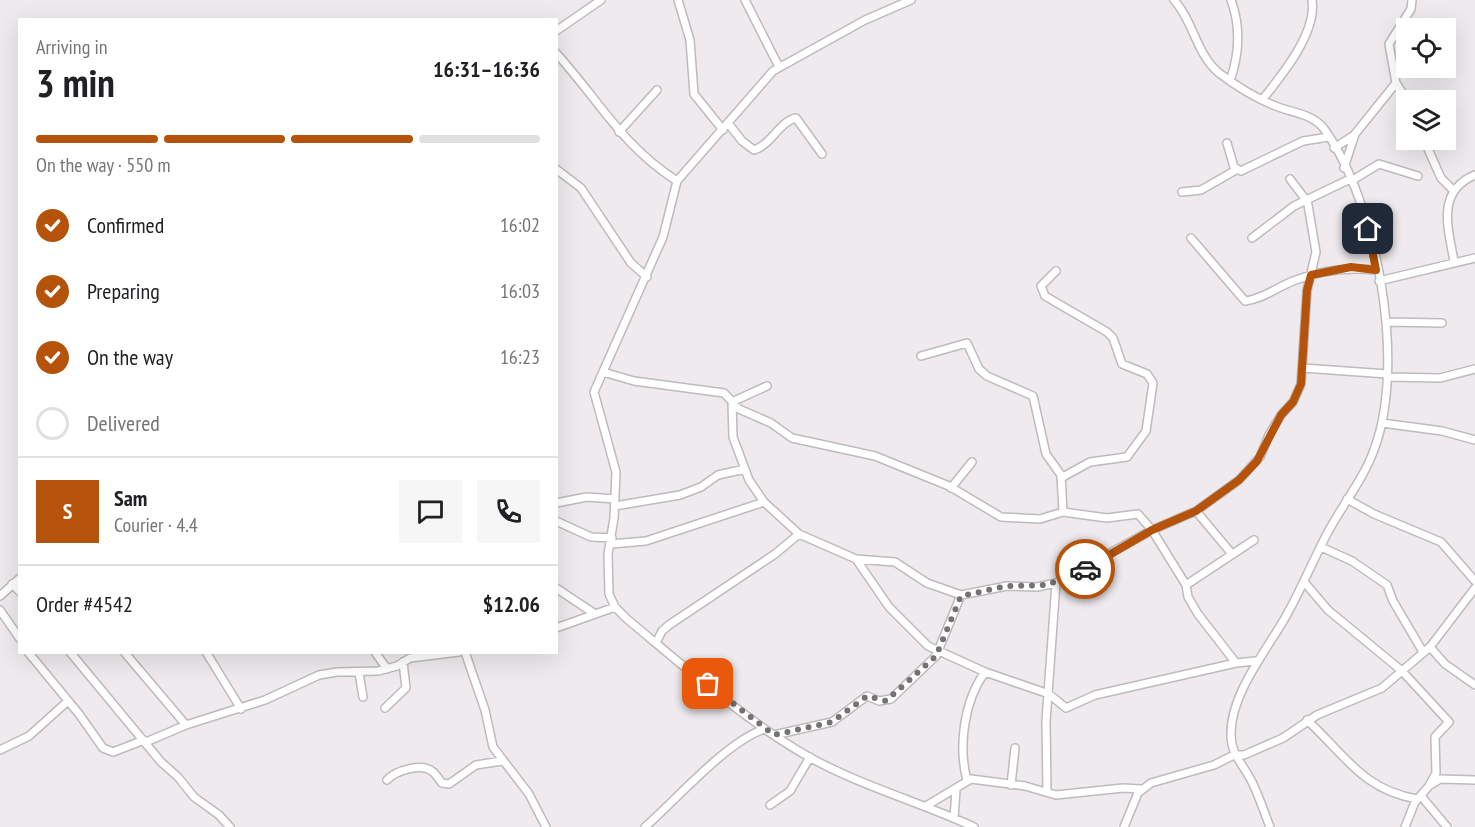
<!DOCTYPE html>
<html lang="en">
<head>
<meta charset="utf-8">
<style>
	:root { --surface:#fff; --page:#f6f6f6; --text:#202124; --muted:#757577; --line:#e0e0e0; --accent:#b45309 }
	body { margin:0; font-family:"PT Sans Narrow",sans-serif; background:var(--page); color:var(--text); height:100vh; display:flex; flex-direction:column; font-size:22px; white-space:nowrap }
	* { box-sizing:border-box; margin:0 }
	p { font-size:20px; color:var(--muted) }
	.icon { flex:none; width:33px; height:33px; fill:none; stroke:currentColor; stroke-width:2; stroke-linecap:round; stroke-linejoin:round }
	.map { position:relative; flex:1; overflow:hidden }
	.panel { position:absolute; left:18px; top:18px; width:540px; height:636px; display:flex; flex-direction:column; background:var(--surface); border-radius:0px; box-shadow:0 6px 24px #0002 }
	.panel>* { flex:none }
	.controls { position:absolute; left:1396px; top:18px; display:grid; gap:12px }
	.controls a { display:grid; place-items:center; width:60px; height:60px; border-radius:0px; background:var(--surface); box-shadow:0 6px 24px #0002; font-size:30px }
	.pin { position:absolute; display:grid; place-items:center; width:51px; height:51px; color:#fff; margin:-26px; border-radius:12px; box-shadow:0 3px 9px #0006 }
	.courier { position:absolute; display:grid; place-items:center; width:60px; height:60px; margin:-30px; border:4px solid #b45309; border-radius:50%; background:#fff; color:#222; box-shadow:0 2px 8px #0007 }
	.headline em { font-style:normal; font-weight:700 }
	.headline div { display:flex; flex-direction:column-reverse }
	.headline { display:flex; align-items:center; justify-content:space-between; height:102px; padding:0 18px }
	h1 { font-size:39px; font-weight:700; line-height:45px }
	.bar { display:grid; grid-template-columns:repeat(4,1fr); gap:9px 6px; align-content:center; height:72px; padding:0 18px }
	.bar i { height:8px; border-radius:4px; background:var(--line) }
	.bar .selected { background:var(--accent) }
	.bar p { grid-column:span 4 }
	.line { display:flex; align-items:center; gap:15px; padding:0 18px; border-top:2px solid var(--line) }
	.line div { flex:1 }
	.round { display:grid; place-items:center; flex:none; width:63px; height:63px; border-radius:0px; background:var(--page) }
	ol { padding:0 18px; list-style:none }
	li { display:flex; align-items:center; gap:18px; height:66px }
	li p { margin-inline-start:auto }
	li .icon { padding:6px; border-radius:50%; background:var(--accent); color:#fff; stroke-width:4 }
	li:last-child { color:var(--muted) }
	li i { width:33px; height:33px; border:3px solid var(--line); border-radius:50% }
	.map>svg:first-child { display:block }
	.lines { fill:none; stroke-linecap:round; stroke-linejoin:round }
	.minor-casing { stroke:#bebabd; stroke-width:10 }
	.minor { stroke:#fff; stroke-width:7 }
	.done { stroke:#747274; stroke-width:6; stroke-dasharray:0 10.8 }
	.route { stroke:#b45309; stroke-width:8 }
</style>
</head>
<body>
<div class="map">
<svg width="1475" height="827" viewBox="0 0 1475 827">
	<rect width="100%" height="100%" fill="#eeeaed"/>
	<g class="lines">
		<g class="minor-casing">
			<path id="minor" d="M678,0L690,40L694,94L723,130
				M745,0L779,67
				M911,0L865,20L773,71L677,181L663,237L594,392L616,472L614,518L608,554L609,594L615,607L627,619C685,667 744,720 809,757C861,786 920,802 974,827
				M1174,0C1194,22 1196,54 1219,73C1236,86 1254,97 1273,105C1291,113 1313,113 1325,130C1377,204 1406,361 1375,447C1365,477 1343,504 1328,532C1313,560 1301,590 1285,618C1266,651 1230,695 1231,735C1231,755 1244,765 1252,782C1259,796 1264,812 1270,827
				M556,31L601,0
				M556,53C599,100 621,145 677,181
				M1230,81C1239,55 1241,27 1231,0
				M1396,83L1407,100
				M1262,100C1282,75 1317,33 1312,0
				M728,123L742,141L754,150C771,145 780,121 796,118L822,154
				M619,132L657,90
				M1424,140L1441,178L1454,191
				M1227,143L1234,167L1241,171L1303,141L1329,137
				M1334,148L1353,136
				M1344,168L1355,134L1396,83L1389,44L1411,9L1412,0
				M556,169L581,188L631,263L647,277
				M1290,179L1306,200
				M1351,181L1379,164L1418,176
				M1182,192L1201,190L1236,170
				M1191,238L1245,301C1262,299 1276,288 1293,281C1320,270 1348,267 1376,270
				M1252,238L1294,206L1350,179
				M1454,261C1448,228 1436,191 1475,175
				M1056,271L1041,286L1045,296L1107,332L1113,338L1122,364L1147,374L1153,383L1146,431L1127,457L1090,462L1061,478
				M1379,281L1475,258
				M1386,322L1442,323
				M921,356L967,343L979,369L987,376L1033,396L1046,454L1061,475L1063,512
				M1303,368L1387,374
				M603,372L634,381L724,393L739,409L771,423L792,438L875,456L949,486L1001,517L1040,519L1063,512L1107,518L1138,514L1152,530L1186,585L1188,597L1198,614L1236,663
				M1387,377L1440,378L1475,369
				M767,386L732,402L733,437L749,480L764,502L799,534L856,559L895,562L927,583L961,595L1007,586L1037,587L1056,583L1152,530L1196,511L1239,480L1260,457L1269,435L1281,415L1293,402L1301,384L1307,290L1316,252L1307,199
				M1382,423L1442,431L1475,440
				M951,488L972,462
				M1347,499L1374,514L1441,542L1475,581
				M556,503L587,497L615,499
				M615,506L680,495L701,487L718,475L745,469
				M1196,511L1232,554
				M556,521L591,537L612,538
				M611,544L646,541L764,502
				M1321,547L1352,561L1387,585L1393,601L1423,652
				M856,559L889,607L928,646L985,672L1049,694L1066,708L1095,695L1236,663L1255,661
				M1305,583L1328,610L1402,671L1449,722L1435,737L1436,773L1429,786L1415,802L1405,827
				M12,584L20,592
				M1186,585L1254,540
				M556,588L595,614
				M0,596L20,578
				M0,610L20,639
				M556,628L615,607
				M656,643L662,631L669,625L775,554L799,534
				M1430,647L1445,664L1475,685
				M28,652L79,714L103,748L113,752L144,740
				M70,652L161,762L178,777L194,797L219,815L230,827
				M206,652L241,709
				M375,652L387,669
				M465,652L485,710L493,747L529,794L546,827
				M125,653L186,725
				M359,673L363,697
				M385,708L406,688L403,662
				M1307,720C1345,755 1363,790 1417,799
				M774,735L832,722L867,696L879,701L891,699L936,656L961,595
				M146,742L186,725L265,700L319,675L337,672L378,671L397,666L410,658L459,652
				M0,750L29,736L68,701
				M387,780C395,771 422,762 433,772C436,774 439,780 442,783L449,784L476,765L502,761
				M967,780C958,746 964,701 985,672
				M1432,784L1440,779L1475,780
				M1011,785L1015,748
				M1047,792L1046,721L1056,583
				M1421,796L1447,827
				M770,805L790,791L810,757
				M926,806L971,779L1025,786L1056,795L1123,788L1141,789
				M954,818L956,790
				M645,827C677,799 725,743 764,729
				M1124,827L1138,793L1151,783L1214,765L1234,755H1244L1283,738L1317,715L1382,688L1430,647L1475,588"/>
		</g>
		<use href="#minor" class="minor"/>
	</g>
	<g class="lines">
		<path class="done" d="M708,684L774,735L832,722L867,696L886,701L936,656L961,596L1007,586L1047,585L1085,569"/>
		<path class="route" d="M1085,569L1152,530L1196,511L1239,480L1257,461L1281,415L1293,402L1301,384L1307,290L1311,275L1351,267L1376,270L1368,229"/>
	</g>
</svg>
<div class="controls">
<a><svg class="icon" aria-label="locate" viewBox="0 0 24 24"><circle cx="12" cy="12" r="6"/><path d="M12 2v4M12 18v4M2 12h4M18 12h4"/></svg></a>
<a><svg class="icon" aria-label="layers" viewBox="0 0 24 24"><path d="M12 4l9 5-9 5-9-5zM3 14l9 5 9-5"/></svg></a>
</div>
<div class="pin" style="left:708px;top:684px;background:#ea580c"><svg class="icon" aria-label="bag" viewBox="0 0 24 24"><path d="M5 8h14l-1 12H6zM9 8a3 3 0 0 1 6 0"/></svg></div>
<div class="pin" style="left:1368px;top:229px;background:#1f2937"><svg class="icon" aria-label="home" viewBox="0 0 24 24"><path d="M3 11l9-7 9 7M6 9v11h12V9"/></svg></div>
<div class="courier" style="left:1085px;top:569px"><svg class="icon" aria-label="car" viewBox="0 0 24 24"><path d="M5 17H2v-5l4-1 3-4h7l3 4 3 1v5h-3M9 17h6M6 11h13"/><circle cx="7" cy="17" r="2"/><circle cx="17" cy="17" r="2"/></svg></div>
<section class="panel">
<div class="headline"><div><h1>3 min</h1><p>Arriving in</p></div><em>16:31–16:36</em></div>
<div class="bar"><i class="selected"></i><i class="selected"></i><i class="selected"></i><i></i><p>On the way · 550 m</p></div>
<ol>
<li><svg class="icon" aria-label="check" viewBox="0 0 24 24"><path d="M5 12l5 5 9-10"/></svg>Confirmed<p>16:02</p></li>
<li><svg class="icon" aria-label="check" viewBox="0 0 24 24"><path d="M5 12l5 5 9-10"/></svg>Preparing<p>16:03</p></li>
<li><svg class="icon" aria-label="check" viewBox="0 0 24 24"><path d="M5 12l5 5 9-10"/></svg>On the way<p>16:23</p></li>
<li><i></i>Delivered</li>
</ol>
<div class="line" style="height:108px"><b class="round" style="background:var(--accent);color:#fff">S</b><div><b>Sam</b><p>Courier · 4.4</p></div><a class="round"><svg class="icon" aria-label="chat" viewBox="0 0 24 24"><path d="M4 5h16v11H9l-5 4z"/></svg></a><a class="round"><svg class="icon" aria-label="phone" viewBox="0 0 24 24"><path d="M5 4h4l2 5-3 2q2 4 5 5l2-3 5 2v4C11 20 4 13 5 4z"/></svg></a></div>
<div class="line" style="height:78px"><div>Order #4542</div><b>$12.06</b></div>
</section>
</div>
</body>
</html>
